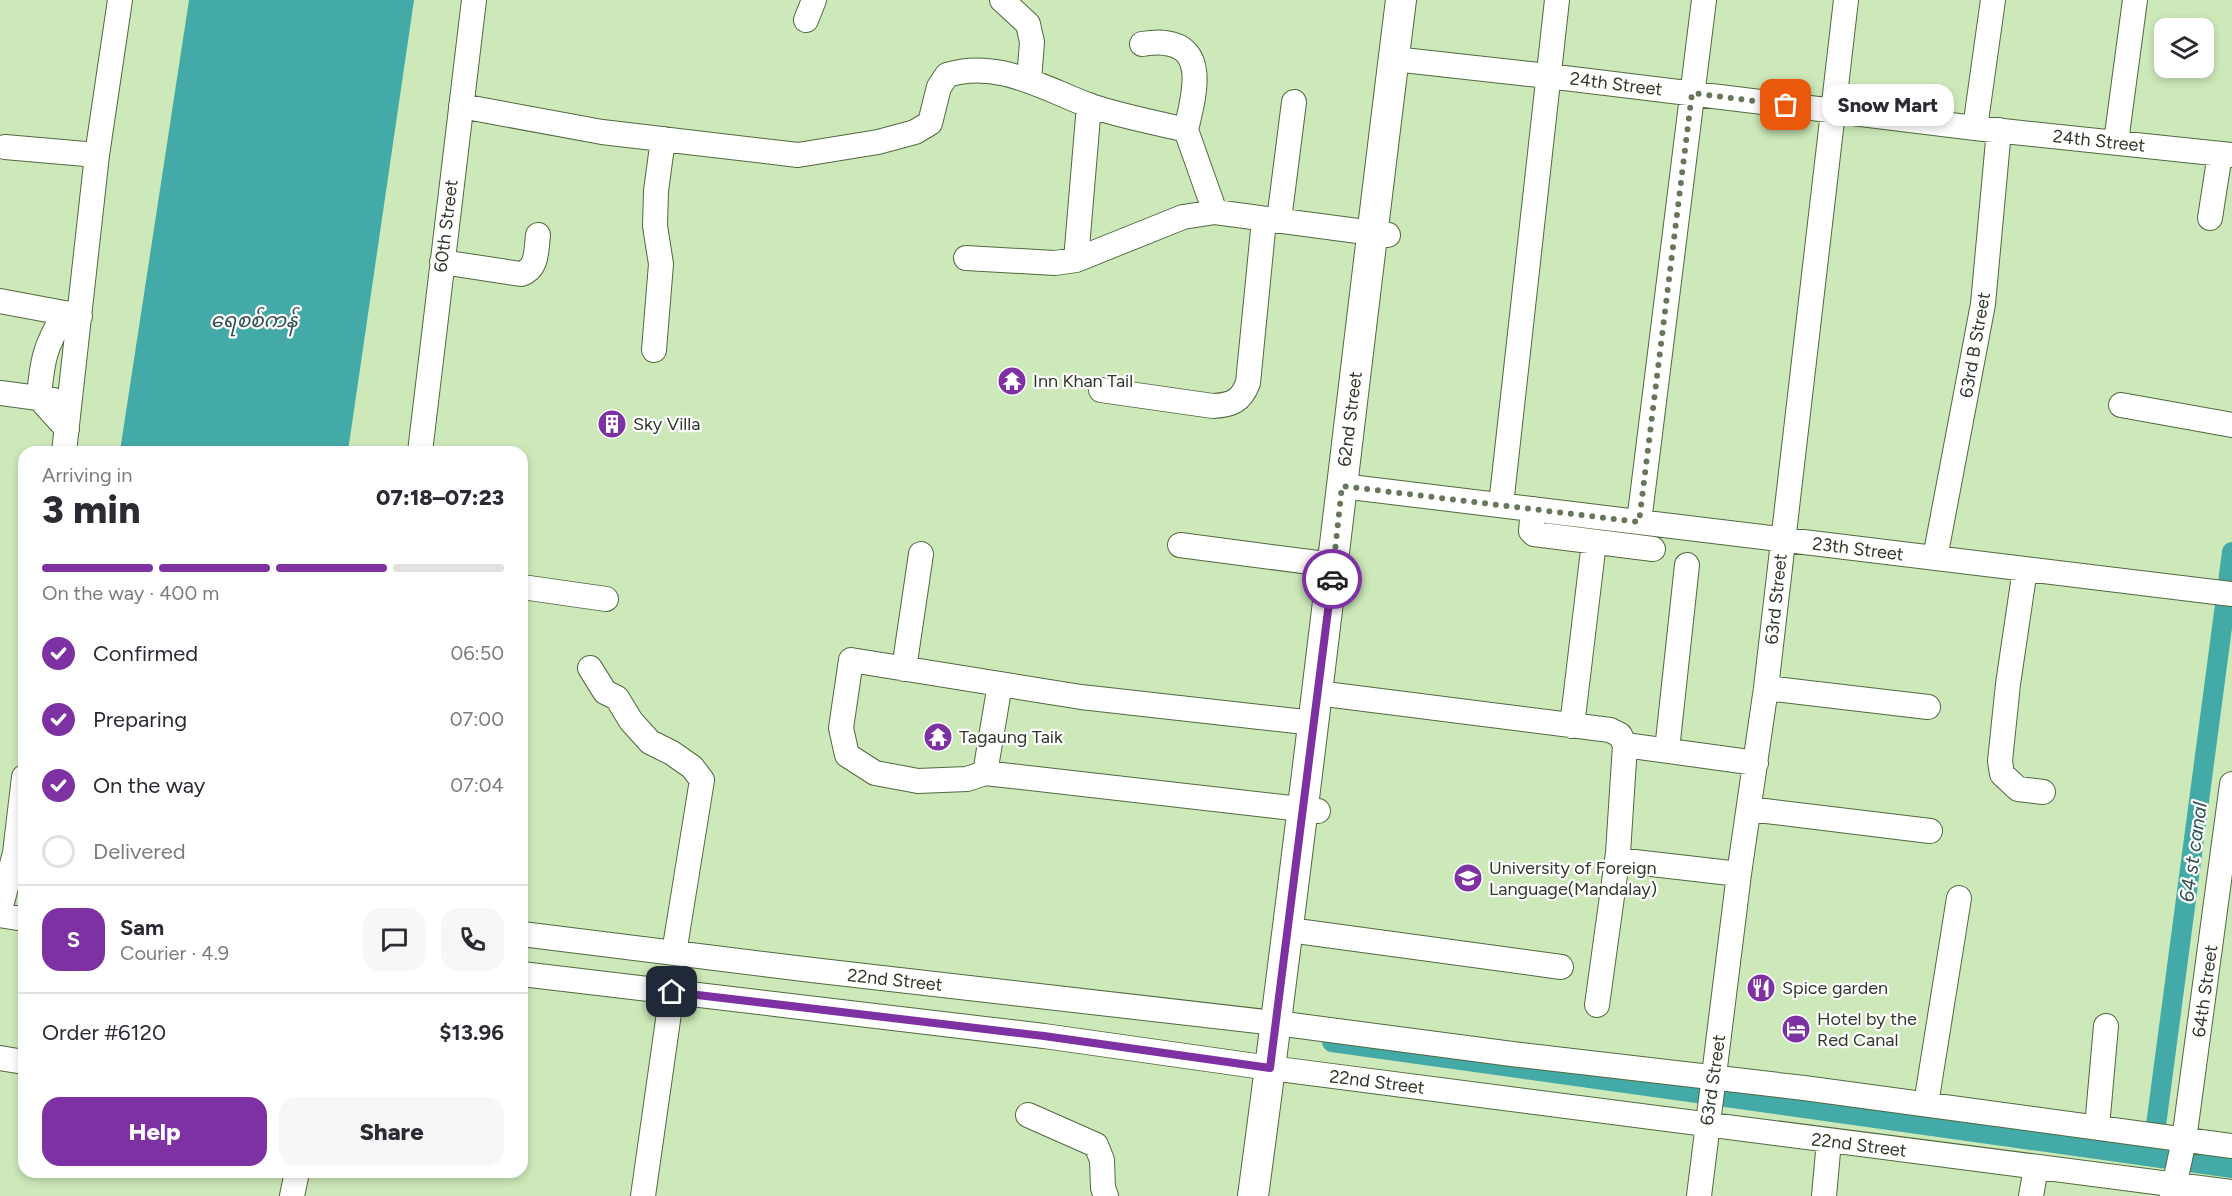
<!DOCTYPE html>
<html lang="en">
<head>
<meta charset="utf-8">
<style>
	:root { --surface:#fff; --page:#f7f7f7; --text:#2b2b33; --muted:#7c7c81; --line:#e1e1e2; --accent:#7e31a2 }
	body { margin:0; font-family:Figtree,"Noto Sans Myanmar",sans-serif; background:var(--page); color:var(--text); height:100vh; display:flex; flex-direction:column; font-size:22px; white-space:nowrap }
	* { box-sizing:border-box; margin:0 }
	p { font-size:20px; color:var(--muted) }
	.icon { flex:none; width:33px; height:33px; fill:none; stroke:currentColor; stroke-width:2; stroke-linecap:round; stroke-linejoin:round }
	.map { position:relative; flex:1; overflow:hidden }
	.sheet { position:absolute; left:18px; top:446px; width:510px; height:732px; display:flex; flex-direction:column; background:var(--surface); border-radius:18px; box-shadow:0 3px 9px #0003 }
	.sheet>* { flex:none }
	.buttons { position:absolute; left:2154px; top:18px; display:grid; gap:12px }
	.buttons a { display:grid; place-items:center; width:60px; height:60px; border-radius:12px; background:var(--surface); box-shadow:0 3px 9px #0003; font-size:30px }
	.pin { position:absolute; display:grid; place-items:center; width:51px; height:51px; color:#fff; margin:-26px; border-radius:12px; box-shadow:0 3px 9px #0006 }
	.courier { position:absolute; display:grid; place-items:center; width:60px; height:60px; margin:-30px; border:4px solid #7e31a2; border-radius:50%; background:#fff; color:#222; box-shadow:0 2px 8px #0007 }
	.bubble { position:absolute; height:42px; border-radius:18px; background:var(--surface); box-shadow:0 3px 9px #0003; font-size:20px; font-weight:800; line-height:42px; text-align:center }
	.overview em { font-style:normal; font-weight:800 }
	.overview div { display:flex; flex-direction:column-reverse }
	.overview { display:flex; align-items:center; justify-content:space-between; height:102px; padding:0 24px }
	h1 { font-size:39px; font-weight:800; line-height:45px }
	.bar { display:grid; grid-template-columns:repeat(4,1fr); gap:9px 6px; align-content:center; height:72px; padding:0 24px }
	.bar i { height:8px; border-radius:4px; background:var(--line) }
	.bar .on { background:var(--accent) }
	.bar p { grid-column:span 4 }
	.line { display:flex; align-items:center; gap:15px; padding:0 24px; border-top:2px solid var(--line) }
	.line div { flex:1 }
	.round { display:grid; place-items:center; flex:none; width:63px; height:63px; border-radius:18px; background:var(--page) }
	ol { padding:0 24px; list-style:none }
	li { display:flex; align-items:center; gap:18px; height:66px }
	li p { margin-inline-start:auto }
	li .icon { padding:6px; border-radius:50%; background:var(--accent); color:#fff; stroke-width:4 }
	li:last-child { color:var(--muted) }
	li i { width:33px; height:33px; border:3px solid var(--line); border-radius:50% }
	.cta { display:flex; gap:12px; margin-top:auto; padding:12px 24px }
	.cta a { flex:1; height:69px; border-radius:18px; background:var(--accent); color:#fff; font-size:24px; font-weight:800; line-height:69px; text-align:center }
	.cta a+a { background:var(--page); color:var(--text) }
	.map>svg:first-child { display:block }
	.water { fill:#43aaa7 }
	.lines { fill:none; stroke-linecap:round; stroke-linejoin:round }
	.canal { stroke:#43aaa7; stroke-width:20 }
	.minor-casing { stroke:#50693e; stroke-width:26 }
	.major-casing { stroke:#50693e; stroke-width:32 }
	.minor { stroke:#fff; stroke-width:24 }
	.major { stroke:#fff; stroke-width:30 }
	.done { stroke:#66775a; stroke-width:6; stroke-dasharray:0 10.8 }
	.route { stroke:#7e31a2; stroke-width:8 }
	.labels { text-anchor:middle; dominant-baseline:central; stroke-width:4.5; stroke-linejoin:round; paint-order:stroke }
	.street-label { font-size:18px; fill:#2f3927; stroke:#fff }
	.poi-label { font-size:18px; fill:#2f3927; stroke:#fff; text-anchor:start }
	.water-label { font-size:20px; font-style:italic; fill:#315150; stroke:#fff }
</style>
</head>
<body>
<div class="map">
<svg width="2232" height="1196" viewBox="0 0 2232 1196">
	<rect width="100%" height="100%" fill="#cde9b9"/>
	<path class="water" d="M189,0H414L348,451H120Z"/>
	<g class="lines">
		<path class="canal" d="M1332,1042L2232,1168
			M2153,1148L2232,552"/>
		<g class="minor-casing">
			<path id="minor" d="M1002,0L1028,24L1032,42L1029,80
				M806,20L814,0
				M1142,44C1149,43 1158,42 1165,43C1210,48 1192,102 1186,130
				M1394,59L1548,76L1975,128L2232,155
				M461,106L602,132L798,155L878,142L915,132L930,123L939,87L947,75C997,59 1043,88 1088,105C1120,116 1153,122 1186,130L1215,212
				M1975,128L1993,0
				M2116,142L2135,0
				M5,147L97,155
				M2210,218L2220,154
				M1279,220L1294,102
				M966,258L1055,263L1076,260L1183,217L1215,212L1388,235
				M1076,260L1089,105
				M442,262L521,274C538,269 536,250 538,235
				M0,301L80,316
				M65,313C45,346 42,360 39,398L67,429
				M654,350L661,264L655,226L656,191L663,139
				M1101,390L1213,406C1232,405 1241,401 1248,383L1264,220
				M0,393L53,400
				M2121,405L2232,425
				M64,452L97,155L120,0
				M420,452L474,0
				M1342,486L2232,594
				M1501,505L1557,0
				M1533,509L1531,531L1534,534L1653,549
				M1639,522L1704,0
				M1180,545L1333,565
				M1935,558L1983,304L1999,130
				M2025,569L2008,684L2000,761L2002,774L2018,789L2043,792
				M522,587L606,599
				M590,668L605,692L617,698L631,721L650,742L672,753L692,767L702,780L674,953
				M904,669L921,554
				M1766,688L1928,707
				M1333,695L1610,730L1620,735L1625,745
				M1314,723L1081,697L851,660L841,728L847,755L875,773L918,781L967,779L985,773L1318,811
				M1572,726L1594,542
				M1667,750L1687,565
				M985,773L1000,684
				M1749,809L1930,831
				M1617,860L1739,874
				M0,910L15,853L24,777
				M0,915L24,919
				M1304,932L1561,967
				M522,934L812,970L1292,1025L1512,1054L1804,1088L2232,1146
				M522,974L1044,1036L1270,1068L2232,1192
				M1597,1005L1618,853L1625,745L1756,763
				M0,1058L24,1062
				M1926,1104L1959,898
				M1028,1115L1096,1145L1102,1160L1103,1188L1106,1196
				M2097,1127L2106,1026
				M292,1196L297,1172
				M643,1196L672,992
				M1699,1196L1739,874L1766,688L1846,0
				M1824,1196L1829,1141
				M2031,1196L2036,1168
				M2172,1196L2184,1140L2232,784"/>
		</g>
		<g class="major-casing">
			<path id="major" d="M1253,1196C1307,798 1351,399 1401,0"/>
		</g>
		<use href="#minor" class="minor"/>
		<use href="#major" class="major"/>
	</g>
	<g class="lines">
		<path class="done" d="M1332,579L1342,486L1639,522L1692,93L1786,105"/>
		<path class="route" d="M672,992L1044,1036L1270,1068L1332,579"/>
	</g>
	<defs>
		<g id="temple-disc" transform="scale(1.5)"><circle r="9.5" fill="#7e31a2" stroke="#fff"/><path d="M0-6L5-2H3V0L6.5 2.5H4V6H1.5V3h-3V6H-4V2.5H-6.5L-3 0V-2H-5Z" fill="#fff"/></g>
		<g id="building-disc" transform="scale(1.5)"><circle r="9.5" fill="#7e31a2" stroke="#fff"/><path d="M-4-6H4V6H1V3H-1V6H-4ZM-2.5-4.3h1.7v1.8h-1.7ZM.8-4.3h1.7v1.8H.8ZM-2.5-1h1.7V.8h-1.7ZM.8-1h1.7V.8H.8Z" fill="#fff"/></g>
		<g id="university-disc" transform="scale(1.5)"><circle r="9.5" fill="#7e31a2" stroke="#fff"/><path d="M0-5L7-2L0 1L-7-2ZM-4 1L0 2.5L4 1V4Q0 6-4 4Z" fill="#fff"/></g>
		<g id="restaurant-disc" transform="scale(1.5)"><circle r="9.5" fill="#7e31a2" stroke="#fff"/><path d="M-5-6h1v4h1v-4h1v4h1v-4h1v5L-1.5 .5V6h-2V.5L-5-1ZM5-6V6H3V1.5H1.5Q1.5-4 5-6Z" fill="#fff"/></g>
		<g id="hotel-disc" transform="scale(1.5)"><circle r="9.5" fill="#7e31a2" stroke="#fff"/><path d="M-6-4.5h1.5V1H6V5H4.5V3h-9V5H-6ZM-4 0a1.8 1.8 0 1 1 3.6 0ZM.5 0V-2.5h3Q6-2.5 6 0Z" fill="#fff"/></g>
	</defs>
	<g fill-rule="evenodd">
		<use href="#temple-disc" x="1012" y="381"/>
		<use href="#building-disc" x="612" y="424"/>
		<use href="#temple-disc" x="938" y="737"/>
		<use href="#university-disc" x="1468" y="878"/>
		<use href="#restaurant-disc" x="1761" y="988"/>
		<use href="#hotel-disc" x="1796" y="1029"/>
	</g>
	<g class="labels">
		<g class="street-label">
			<text transform="translate(1616 84) rotate(7)">24th Street</text>
			<text transform="translate(2099 141) rotate(6)">24th Street</text>
			<text transform="translate(446 226) rotate(-83)">60th Street</text>
			<text transform="translate(1975 345) rotate(-80)">63rd B Street</text>
			<text transform="translate(1350 419) rotate(-83)">62nd Street</text>
			<text transform="translate(1858 549) rotate(7)">23th Street</text>
			<text transform="translate(1776 599) rotate(-84)">63rd Street</text>
			<text transform="translate(895 980) rotate(6)">22nd Street</text>
			<text transform="translate(2205 991) rotate(-82)">64th Street</text>
			<text transform="translate(1713 1080) rotate(-82)">63rd Street</text>
			<text transform="translate(1377 1082) rotate(7)">22nd Street</text>
			<text transform="translate(1859 1145) rotate(7)">22nd Street</text>
		</g>
		<g class="poi-label">
			<text x="1033" y="381">Inn Khan Tail</text>
			<text x="633" y="424">Sky Villa</text>
			<text x="959" y="737">Tagaung Taik</text>
			<text x="1489" y="868">University of Foreign<tspan x="1489" dy="21">Language(Mandalay)</tspan></text>
			<text x="1782" y="988">Spice garden</text>
			<text x="1817" y="1019">Hotel by the<tspan x="1817" dy="21">Red Canal</tspan></text>
		</g>
		<g class="water-label">
			<text x="254" y="320">ရေစစ်ကန်</text>
			<text transform="translate(2193 852) rotate(-82)">64 st canal</text>
		</g>
	</g>
</svg>
<div class="buttons">
<a><svg class="icon" aria-label="layers" viewBox="0 0 24 24"><path d="M12 4l9 5-9 5-9-5zM3 14l9 5 9-5"/></svg></a>
</div>
<div class="pin" style="left:1786px;top:105px;background:#ea580c"><svg class="icon" aria-label="bag" viewBox="0 0 24 24"><path d="M5 8h14l-1 12H6zM9 8a3 3 0 0 1 6 0"/></svg></div>
<div class="pin" style="left:672px;top:992px;background:#1f2937"><svg class="icon" aria-label="home" viewBox="0 0 24 24"><path d="M3 11l9-7 9 7M6 9v11h12V9"/></svg></div>
<div class="courier" style="left:1332px;top:579px"><svg class="icon" aria-label="car" viewBox="0 0 24 24"><path d="M5 17H2v-5l4-1 3-4h7l3 4 3 1v5h-3M9 17h6M6 11h13"/><circle cx="7" cy="17" r="2"/><circle cx="17" cy="17" r="2"/></svg></div>
<div class="bubble" style="left:1822px;top:84px;width:132px">Snow Mart</div>
<section class="sheet">
<div class="overview"><div><h1>3 min</h1><p>Arriving in</p></div><em>07:18–07:23</em></div>
<div class="bar"><i class="on"></i><i class="on"></i><i class="on"></i><i></i><p>On the way · 400 m</p></div>
<ol>
<li><svg class="icon" aria-label="check" viewBox="0 0 24 24"><path d="M5 12l5 5 9-10"/></svg>Confirmed<p>06:50</p></li>
<li><svg class="icon" aria-label="check" viewBox="0 0 24 24"><path d="M5 12l5 5 9-10"/></svg>Preparing<p>07:00</p></li>
<li><svg class="icon" aria-label="check" viewBox="0 0 24 24"><path d="M5 12l5 5 9-10"/></svg>On the way<p>07:04</p></li>
<li><i></i>Delivered</li>
</ol>
<div class="line" style="height:108px"><b class="round" style="background:var(--accent);color:#fff">S</b><div><b>Sam</b><p>Courier · 4.9</p></div><a class="round"><svg class="icon" aria-label="chat" viewBox="0 0 24 24"><path d="M4 5h16v11H9l-5 4z"/></svg></a><a class="round"><svg class="icon" aria-label="phone" viewBox="0 0 24 24"><path d="M5 4h4l2 5-3 2q2 4 5 5l2-3 5 2v4C11 20 4 13 5 4z"/></svg></a></div>
<div class="line" style="height:78px"><div>Order #6120</div><b>$13.96</b></div>
<div class="cta"><a>Help</a><a>Share</a></div>
</section>
</div>
</body>
</html>
